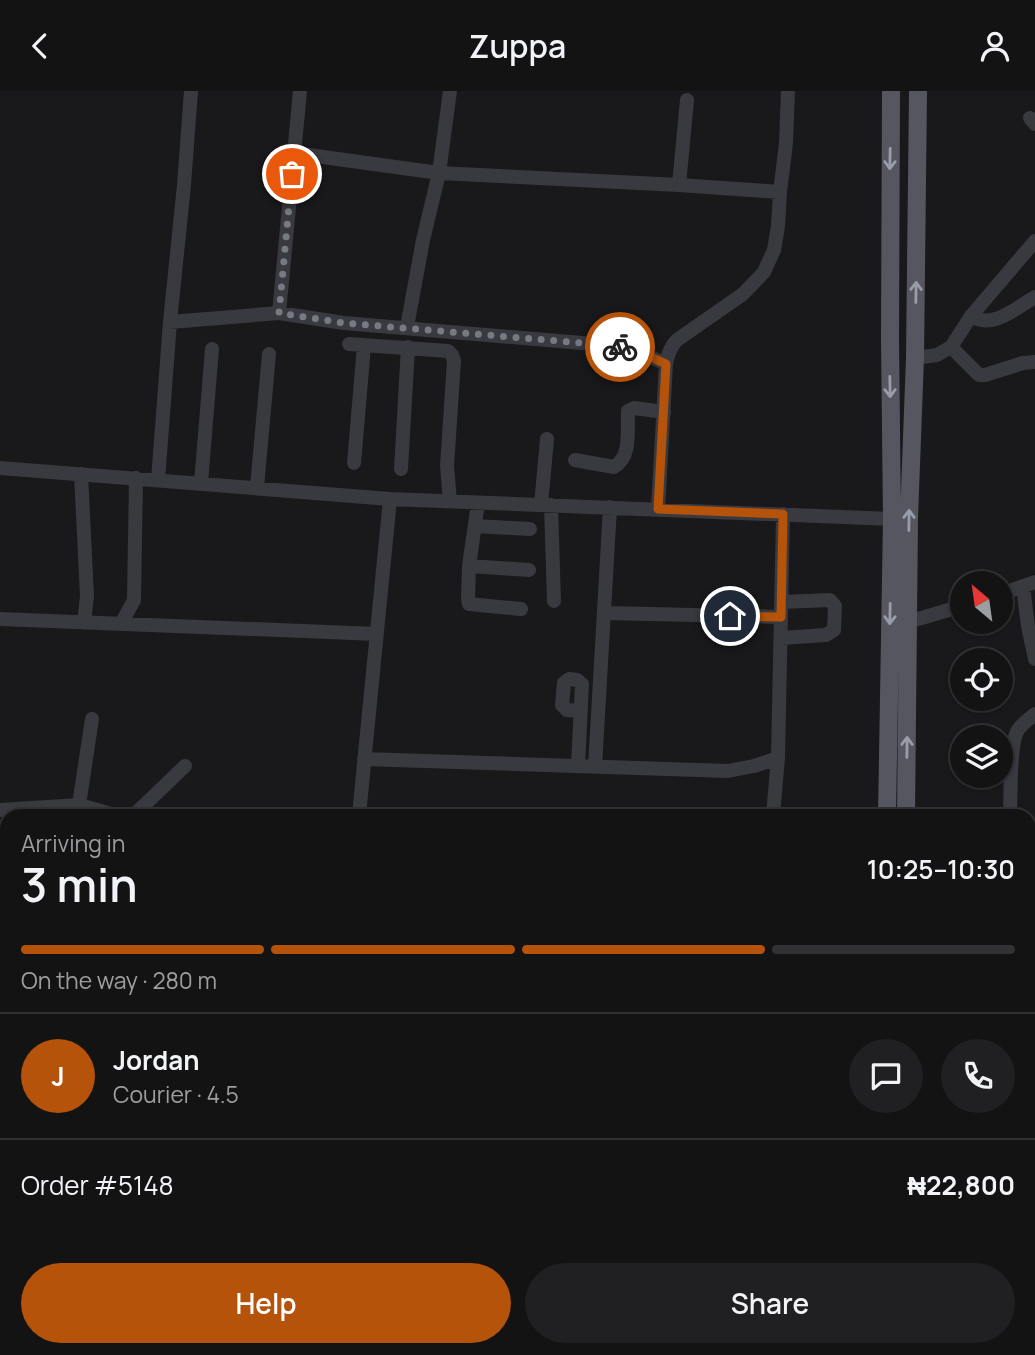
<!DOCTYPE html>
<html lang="en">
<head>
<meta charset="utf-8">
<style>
	:root { --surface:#131314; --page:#202022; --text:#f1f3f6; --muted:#9d9ea0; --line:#323234; --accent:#b45309 }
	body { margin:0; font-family:Manrope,sans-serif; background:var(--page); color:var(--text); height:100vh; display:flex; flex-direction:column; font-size:26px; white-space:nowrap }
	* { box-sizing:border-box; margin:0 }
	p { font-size:23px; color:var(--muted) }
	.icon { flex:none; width:38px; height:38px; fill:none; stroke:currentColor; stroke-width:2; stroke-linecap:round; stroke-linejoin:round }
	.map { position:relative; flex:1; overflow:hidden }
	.sheet { position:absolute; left:0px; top:718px; width:1036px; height:548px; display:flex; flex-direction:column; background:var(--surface); border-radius:21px 21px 0 0; box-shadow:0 2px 5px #0004,0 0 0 2px var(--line) }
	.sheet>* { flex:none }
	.needle { width:46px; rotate:331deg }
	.tools { position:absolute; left:950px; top:480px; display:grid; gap:14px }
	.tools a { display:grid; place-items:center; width:63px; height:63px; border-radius:50%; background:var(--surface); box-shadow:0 2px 5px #0004,0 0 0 2px var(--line); font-size:35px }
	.pin { position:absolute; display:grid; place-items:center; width:60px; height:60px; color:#fff; margin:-30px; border:4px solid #fff; border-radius:50%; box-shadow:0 2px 7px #0007 }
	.courier { position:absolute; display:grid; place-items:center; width:70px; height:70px; margin:-35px; border:5px solid #b45309; border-radius:50%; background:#fff; color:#222; box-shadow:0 2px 9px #0007 }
	.headline em { font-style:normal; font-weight:600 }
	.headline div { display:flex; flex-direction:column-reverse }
	.headline { display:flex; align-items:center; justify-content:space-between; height:119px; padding:0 21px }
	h1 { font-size:46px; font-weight:600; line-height:52px }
	.bar { display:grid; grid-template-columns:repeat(4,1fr); gap:10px 7px; align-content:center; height:84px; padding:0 21px }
	.bar i { height:9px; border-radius:5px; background:var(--line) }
	.bar .current { background:var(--accent) }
	.bar p { grid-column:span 4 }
	.line { display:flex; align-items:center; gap:18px; padding:0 21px; border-top:2px solid var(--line) }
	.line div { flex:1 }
	.round { display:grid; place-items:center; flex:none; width:74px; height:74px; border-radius:37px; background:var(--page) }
	.action { display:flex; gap:14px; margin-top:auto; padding:14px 21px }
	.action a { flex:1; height:80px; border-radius:42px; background:var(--accent); color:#fff; font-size:28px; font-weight:600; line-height:80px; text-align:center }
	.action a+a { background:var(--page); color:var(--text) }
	header { display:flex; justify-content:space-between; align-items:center; height:91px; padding:0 21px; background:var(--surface); font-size:32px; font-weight:600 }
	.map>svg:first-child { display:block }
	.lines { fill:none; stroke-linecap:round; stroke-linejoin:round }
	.minor { stroke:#393a40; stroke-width:14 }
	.major { stroke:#55565f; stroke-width:18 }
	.oneway { stroke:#999ca9 }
	.done { stroke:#777a83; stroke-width:7; stroke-dasharray:0 12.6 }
	.route { stroke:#b45309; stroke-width:9 }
</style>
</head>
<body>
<header><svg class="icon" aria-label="back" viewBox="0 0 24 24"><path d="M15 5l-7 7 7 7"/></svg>Zuppa<svg class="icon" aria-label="person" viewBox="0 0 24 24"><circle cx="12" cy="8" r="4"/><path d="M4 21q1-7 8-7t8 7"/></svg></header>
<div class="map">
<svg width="1035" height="1264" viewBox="0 0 1035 1264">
	<rect width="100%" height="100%" fill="#19191b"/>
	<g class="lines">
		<path class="minor" d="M1030,27L1035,33
			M294,62L439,82L679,94L780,101
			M679,94L687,9
			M279,222L300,0
			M971,225C992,239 1016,217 1035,206
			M170,231L279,222L344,232L606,254L642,262L666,273
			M407,236L423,149L439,82L450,0
			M349,253L448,260L452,264L454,270L447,375L450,410
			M951,256L979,284H985L1023,272L1035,271
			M915,267L937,264L951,256L971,225L1035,150
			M575,369L614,376C632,366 627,339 628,320L634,317L664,321
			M354,372L364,255
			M0,377L390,408L892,428
			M401,378L408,256
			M81,383L87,505L84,532
			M158,389L170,231L184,94L191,0
			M201,392L212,258
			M257,396L269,263
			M478,412L469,475L468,508L469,513L521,518
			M541,414L547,348
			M551,414L554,510
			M658,418L666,273C668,264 670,256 677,249L743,203L764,181L774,159L778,135L780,101L786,52L788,0
			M475,435L530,438
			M469,475L529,479
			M1023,495L1028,535L1035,568
			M1001,503L1035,491
			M604,522L781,526
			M0,528L377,543
			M908,531L962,515
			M121,533L134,509L136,387
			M781,547L826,544L834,539L835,515L830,509L782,511
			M364,668L728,680L754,675L778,667
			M578,675L582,593L577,589L569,588L564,592L562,614L567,619L581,620
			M595,676L610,416
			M79,714L92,628
			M0,719L79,714L115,724
			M134,724L185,675
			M359,724L390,408
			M773,724L778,667L783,423
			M1010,724C1011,705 1009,653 1018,639C1022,632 1030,628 1035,623
			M1029,752H1035
			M0,932L7,930
			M1029,978H1035
			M0,1116L7,1114
			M1029,1202L1035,1198
			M0,1205L7,1203
			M0,1261L13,1258
			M161,1264L162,1258"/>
		<path class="major" d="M887,724L892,428L890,248L891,0
			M906,724L909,427L915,267L918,0
			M877,1264V1258
			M901,1264V1258"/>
	</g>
	<defs><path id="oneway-shaft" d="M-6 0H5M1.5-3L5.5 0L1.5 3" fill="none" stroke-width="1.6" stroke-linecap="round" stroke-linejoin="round" transform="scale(1.75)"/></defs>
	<g class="oneway">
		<use href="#oneway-shaft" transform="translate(890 68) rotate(91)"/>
		<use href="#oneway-shaft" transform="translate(916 201) rotate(-89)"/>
		<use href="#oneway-shaft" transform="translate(890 296) rotate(89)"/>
		<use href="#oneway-shaft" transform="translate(909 429) rotate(-89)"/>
		<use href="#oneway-shaft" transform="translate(890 523) rotate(91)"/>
		<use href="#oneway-shaft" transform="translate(907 656) rotate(-89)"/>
	</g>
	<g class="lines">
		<path class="done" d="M292,83L279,222L344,232L606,254L620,256"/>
		<path class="route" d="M620,256L642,262L666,273L658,418L783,423L781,526L730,525"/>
	</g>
</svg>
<div class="tools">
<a><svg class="needle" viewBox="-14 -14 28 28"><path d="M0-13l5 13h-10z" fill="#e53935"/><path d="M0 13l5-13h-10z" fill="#9d9ea0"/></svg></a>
<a><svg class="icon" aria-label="locate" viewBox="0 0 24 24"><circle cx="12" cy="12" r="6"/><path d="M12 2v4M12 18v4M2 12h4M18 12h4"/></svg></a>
<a><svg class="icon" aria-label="layers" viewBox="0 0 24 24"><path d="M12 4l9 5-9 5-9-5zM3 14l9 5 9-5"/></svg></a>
</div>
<div class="pin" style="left:292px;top:83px;background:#ea580c"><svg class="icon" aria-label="bag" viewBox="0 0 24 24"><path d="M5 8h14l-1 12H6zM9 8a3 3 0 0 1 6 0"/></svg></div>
<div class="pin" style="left:730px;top:525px;background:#1f2937"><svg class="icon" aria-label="home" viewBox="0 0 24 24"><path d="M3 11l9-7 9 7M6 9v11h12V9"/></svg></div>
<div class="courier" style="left:620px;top:256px"><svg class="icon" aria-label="bike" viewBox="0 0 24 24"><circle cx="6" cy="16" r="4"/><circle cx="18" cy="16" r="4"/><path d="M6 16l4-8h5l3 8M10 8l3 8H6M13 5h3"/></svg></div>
<section class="sheet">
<div class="headline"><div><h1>3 min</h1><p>Arriving in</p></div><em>10:25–10:30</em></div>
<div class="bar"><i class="current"></i><i class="current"></i><i class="current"></i><i></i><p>On the way · 280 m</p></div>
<div class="line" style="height:126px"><b class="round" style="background:var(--accent);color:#fff">J</b><div><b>Jordan</b><p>Courier · 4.5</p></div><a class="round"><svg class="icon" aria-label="chat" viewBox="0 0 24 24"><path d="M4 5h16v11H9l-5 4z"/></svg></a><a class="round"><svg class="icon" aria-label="phone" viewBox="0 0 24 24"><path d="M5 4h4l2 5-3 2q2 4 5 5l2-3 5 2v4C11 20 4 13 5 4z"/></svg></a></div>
<div class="line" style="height:91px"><div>Order #5148</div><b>₦22,800</b></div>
<div class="action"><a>Help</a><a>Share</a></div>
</section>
</div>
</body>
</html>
